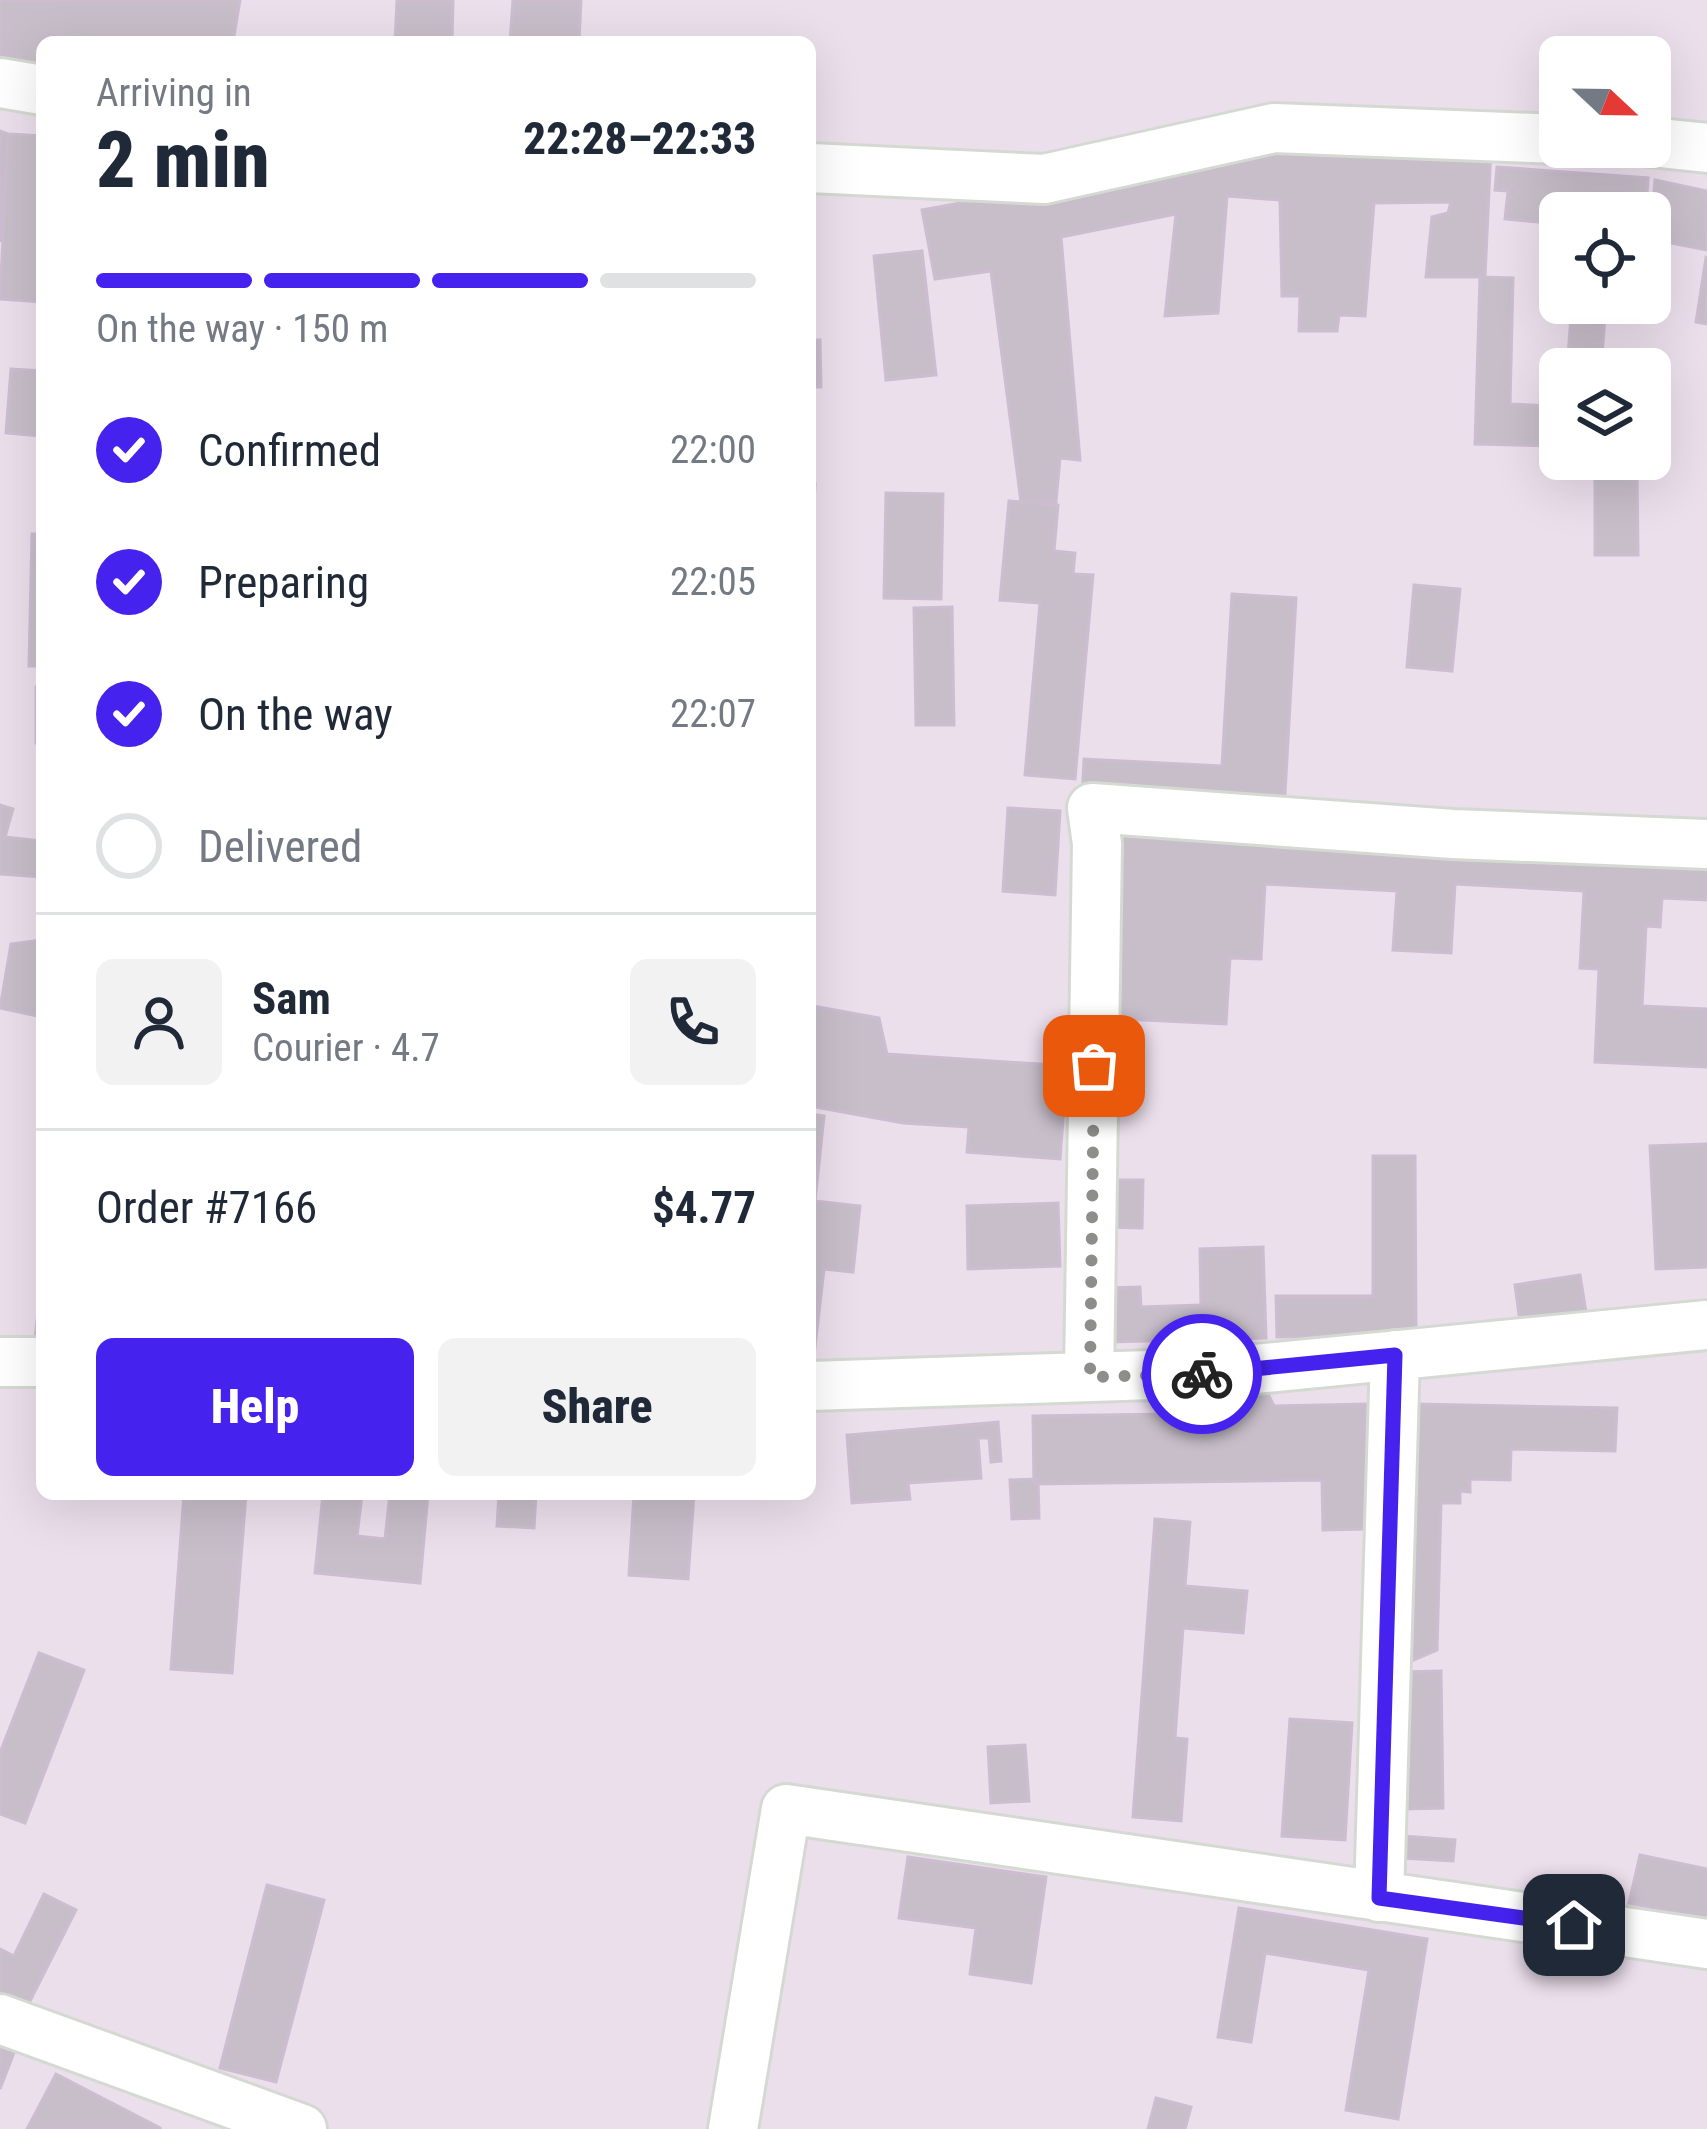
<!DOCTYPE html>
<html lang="en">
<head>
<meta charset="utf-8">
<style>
	:root { --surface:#fff; --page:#f2f2f3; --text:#1f2937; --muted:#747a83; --line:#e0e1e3; --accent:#4622ef }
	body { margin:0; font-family:"Roboto Condensed",sans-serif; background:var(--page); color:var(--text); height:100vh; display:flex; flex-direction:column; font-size:45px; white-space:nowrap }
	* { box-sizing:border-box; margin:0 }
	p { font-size:39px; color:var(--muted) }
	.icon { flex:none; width:66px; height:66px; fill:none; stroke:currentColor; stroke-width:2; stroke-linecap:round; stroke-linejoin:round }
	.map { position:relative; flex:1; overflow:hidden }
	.drawer { position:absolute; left:36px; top:36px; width:780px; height:1464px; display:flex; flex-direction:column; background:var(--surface); border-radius:18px; box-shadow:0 12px 48px #0002 }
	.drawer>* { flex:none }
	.needle { width:78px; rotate:112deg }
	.fabs { position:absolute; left:1539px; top:36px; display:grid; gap:24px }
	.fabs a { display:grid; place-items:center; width:132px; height:132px; border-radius:18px; background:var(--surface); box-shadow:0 12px 48px #0002; font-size:60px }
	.pin { position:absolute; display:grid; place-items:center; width:102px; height:102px; color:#fff; margin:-51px; border-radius:24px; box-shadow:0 6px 18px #0006 }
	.courier { position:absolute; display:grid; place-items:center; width:120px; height:120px; margin:-60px; border:9px solid #4622ef; border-radius:50%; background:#fff; color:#222; box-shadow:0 3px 15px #0007 }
	.headline em { font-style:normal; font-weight:800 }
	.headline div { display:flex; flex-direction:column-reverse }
	.headline { display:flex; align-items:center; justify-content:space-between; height:204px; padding:0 60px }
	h1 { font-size:78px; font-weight:800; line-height:90px }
	.bar { display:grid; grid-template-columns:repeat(4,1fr); gap:18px 12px; align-content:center; height:144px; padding:0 60px }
	.bar i { height:15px; border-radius:9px; background:var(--line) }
	.bar .on { background:var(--accent) }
	.bar p { grid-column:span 4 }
	.line { display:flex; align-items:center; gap:30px; padding:0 60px; border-top:3px solid var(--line) }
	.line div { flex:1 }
	.round { display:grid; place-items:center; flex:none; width:126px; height:126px; border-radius:18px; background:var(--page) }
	ol { padding:0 60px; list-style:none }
	li { display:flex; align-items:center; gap:36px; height:132px }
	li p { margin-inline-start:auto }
	li .icon { padding:12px; border-radius:50%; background:var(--accent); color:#fff; stroke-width:4 }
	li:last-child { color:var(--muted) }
	li i { width:66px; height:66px; border:6px solid var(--line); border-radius:50% }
	.cta { display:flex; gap:24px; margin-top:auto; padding:24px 60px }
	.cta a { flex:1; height:138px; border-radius:18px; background:var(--accent); color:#fff; font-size:48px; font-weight:800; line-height:138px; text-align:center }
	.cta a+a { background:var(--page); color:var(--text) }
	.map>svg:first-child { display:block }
	.building { fill:#c7bec9; stroke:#cdbdd1; stroke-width:3 }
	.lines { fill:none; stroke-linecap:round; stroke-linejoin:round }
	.minor-casing { stroke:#d4dad2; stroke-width:54 }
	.minor { stroke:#fff; stroke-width:48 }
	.done { stroke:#8d8d8c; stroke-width:12; stroke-dasharray:0 21.6 }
	.route { stroke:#4622ef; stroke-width:15 }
</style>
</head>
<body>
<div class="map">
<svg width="1707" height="2129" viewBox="0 0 1707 2129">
	<rect width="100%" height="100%" fill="#ebdfec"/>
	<path class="building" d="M0,0H240L233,42H42V73L0,65Z
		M397,0H453L452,42H395Z
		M513,0H581L579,42H510Z
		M0,131L8,134L0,242Z
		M8,134L42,136V302L0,299Z
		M1273,136L1491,147L1485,277H1426L1432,217L1448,213L1451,202L1374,203L1365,316L1339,315L1337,331H1299L1300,296H1282L1280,200L1227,196L1218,313L1165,316L1176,214L1061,237L1080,460L1060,458L1056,502H1021L991,271L935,279L922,210L1187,162Z
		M1497,167L1648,178L1646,213H1560V224L1505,219L1508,191L1495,190Z
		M1655,180L1707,191V250L1650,239Z
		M922,251L936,375L886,380L874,256Z
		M1706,258L1707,259V324L1696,322Z
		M1480,277L1513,278L1510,404L1554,406L1553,446L1475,444Z
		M1572,303H1606L1601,369H1567Z
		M810,340H820L821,387H810Z
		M11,369L42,371V436L6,433Z
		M1637,469L1638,555H1595V470Z
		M810,484H815L810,582Z
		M886,493L943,494L941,599L884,598Z
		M1009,501L1058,505L1054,551L1075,553L1073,574L1093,575L1075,779L1025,775L1040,603L1000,600Z
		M32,534H42V666H29Z
		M1414,585L1460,589L1452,671L1407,667Z
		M1232,594L1296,598L1284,811L1082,800L1084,759L1222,766Z
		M952,607L954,725H916L914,608Z
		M36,687H42V743H36Z
		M0,805L13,809L5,837L42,841V877L0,874Z
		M1008,808L1060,811L1055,895L1003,891Z
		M1112,830L1707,858V900L1662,898L1660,927L1646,926L1642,1006L1707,1009V1067L1595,1062L1599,969L1580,968L1584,891L1455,884L1451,953L1393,950L1397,891L1265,884L1261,959L1230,958L1226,1024L1103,1018Z
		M42,940V1017L0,1008L11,944Z
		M813,1006L879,1018L887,1054L1067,1066L1060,1159L967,1152L969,1127L903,1123L810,1106Z
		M810,1114L824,1116L815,1201L860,1206L853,1272L824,1269L812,1373Z
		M1707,1144V1267L1656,1269L1650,1146Z
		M1373,1156H1415L1416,1336L1277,1337L1276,1296H1373Z
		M1104,1180H1143L1142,1228L1103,1227Z
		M1058,1203L1060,1266L968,1269L967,1206Z
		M1263,1247L1266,1338L1109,1342L1107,1288L1140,1287L1141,1307L1201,1305L1200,1249Z
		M1580,1275L1586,1312L1520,1322L1515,1285Z
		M42,1279V1347H34Z
		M1241,1392H1267L1274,1406L1367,1404L1368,1529L1323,1530L1322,1480L1034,1484L1033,1416L1241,1413Z
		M1414,1404L1617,1408L1615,1451L1511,1449L1510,1480L1470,1479V1492L1460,1491V1503H1441L1437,1650L1409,1662Z
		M998,1422L1001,1461L991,1462L989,1438H978L981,1478L908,1483L910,1499L852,1503L847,1435Z
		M1038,1479L1039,1518L1012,1519L1010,1480Z
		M184,1494H246L232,1673L171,1669Z
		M323,1494H362L357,1536L385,1539L390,1494H428L420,1583L315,1573Z
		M499,1494H536L534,1528L497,1526Z
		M634,1494H694L688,1579L629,1575Z
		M1155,1519L1190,1522L1185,1586L1247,1591L1243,1633L1183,1628L1175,1738L1187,1739L1181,1821L1133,1817Z
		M39,1653L84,1670L25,1823L0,1814V1753Z
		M1441,1671L1443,1808L1404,1809L1402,1672Z
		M1290,1719L1352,1723L1345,1840L1282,1836Z
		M1025,1745L1029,1801L991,1803L988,1747Z
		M1403,1836L1455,1840L1453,1861L1402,1858Z
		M1640,1855L1707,1869V1919L1629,1903Z
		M908,1857L1046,1877L1031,1983L970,1974L976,1928L899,1918Z
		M267,1885L324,1900L276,2082L220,2068Z
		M44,1894L76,1910L27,2007L0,1993V1949L14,1956Z
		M1239,1908L1427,1939L1398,2119L1346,2110L1369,1970L1265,1953L1251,2042L1218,2037Z
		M0,2039L17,2045L0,2089Z
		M56,2074L160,2128V2129H27Z
		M1156,2098L1191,2107L1185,2129H1148Z"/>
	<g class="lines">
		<g class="minor-casing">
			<path id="minor" d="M0,83L42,90
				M1650,142L1707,148
				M810,168L1044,179L1274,128L1560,139
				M0,1362H42
				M1089,1377L1097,844L1092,808L1453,834L1707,844
				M810,1386L1214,1373L1707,1325
				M1379,1897L1395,1355
				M0,2019L302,2129
				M733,2129L786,1809L1707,1944"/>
		</g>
		<use href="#minor" class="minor"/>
	</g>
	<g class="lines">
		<path class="done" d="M1094,1066L1090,1377L1202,1374"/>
		<path class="route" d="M1202,1374L1395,1355L1379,1898L1574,1925"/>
	</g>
</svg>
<div class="fabs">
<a><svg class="needle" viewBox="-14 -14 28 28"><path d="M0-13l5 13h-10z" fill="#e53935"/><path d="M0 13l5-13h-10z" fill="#747a83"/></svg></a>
<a><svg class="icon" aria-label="locate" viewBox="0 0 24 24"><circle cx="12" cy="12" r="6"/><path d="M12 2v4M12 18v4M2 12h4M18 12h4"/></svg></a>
<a><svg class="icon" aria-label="layers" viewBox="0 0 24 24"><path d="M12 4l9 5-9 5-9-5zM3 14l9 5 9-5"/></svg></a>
</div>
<div class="pin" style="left:1094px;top:1066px;background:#ea580c"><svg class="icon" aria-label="bag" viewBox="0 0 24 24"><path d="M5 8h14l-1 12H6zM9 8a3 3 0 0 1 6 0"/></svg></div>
<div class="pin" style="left:1574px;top:1925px;background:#1f2937"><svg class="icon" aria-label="home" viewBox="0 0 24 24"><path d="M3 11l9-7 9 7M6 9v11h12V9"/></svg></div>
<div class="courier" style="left:1202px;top:1374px"><svg class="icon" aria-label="bike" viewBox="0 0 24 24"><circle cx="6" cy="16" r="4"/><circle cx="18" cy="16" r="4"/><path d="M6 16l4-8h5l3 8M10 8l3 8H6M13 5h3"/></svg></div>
<section class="drawer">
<div class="headline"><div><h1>2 min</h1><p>Arriving in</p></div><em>22:28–22:33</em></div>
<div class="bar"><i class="on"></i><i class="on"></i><i class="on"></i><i></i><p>On the way · 150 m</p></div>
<ol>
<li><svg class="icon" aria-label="check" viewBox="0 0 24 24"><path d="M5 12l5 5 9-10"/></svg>Confirmed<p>22:00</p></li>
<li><svg class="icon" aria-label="check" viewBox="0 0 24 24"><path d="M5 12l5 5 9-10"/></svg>Preparing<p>22:05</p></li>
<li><svg class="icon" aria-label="check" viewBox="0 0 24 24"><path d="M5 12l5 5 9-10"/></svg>On the way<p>22:07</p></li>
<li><i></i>Delivered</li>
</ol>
<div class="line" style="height:216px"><a class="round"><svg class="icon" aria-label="person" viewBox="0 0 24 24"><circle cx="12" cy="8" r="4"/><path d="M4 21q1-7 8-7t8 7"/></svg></a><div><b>Sam</b><p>Courier · 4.7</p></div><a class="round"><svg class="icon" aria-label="phone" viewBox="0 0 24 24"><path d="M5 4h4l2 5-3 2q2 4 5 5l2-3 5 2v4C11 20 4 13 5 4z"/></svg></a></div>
<div class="line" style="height:156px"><div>Order #7166</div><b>$4.77</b></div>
<div class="cta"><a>Help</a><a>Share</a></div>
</section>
</div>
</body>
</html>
